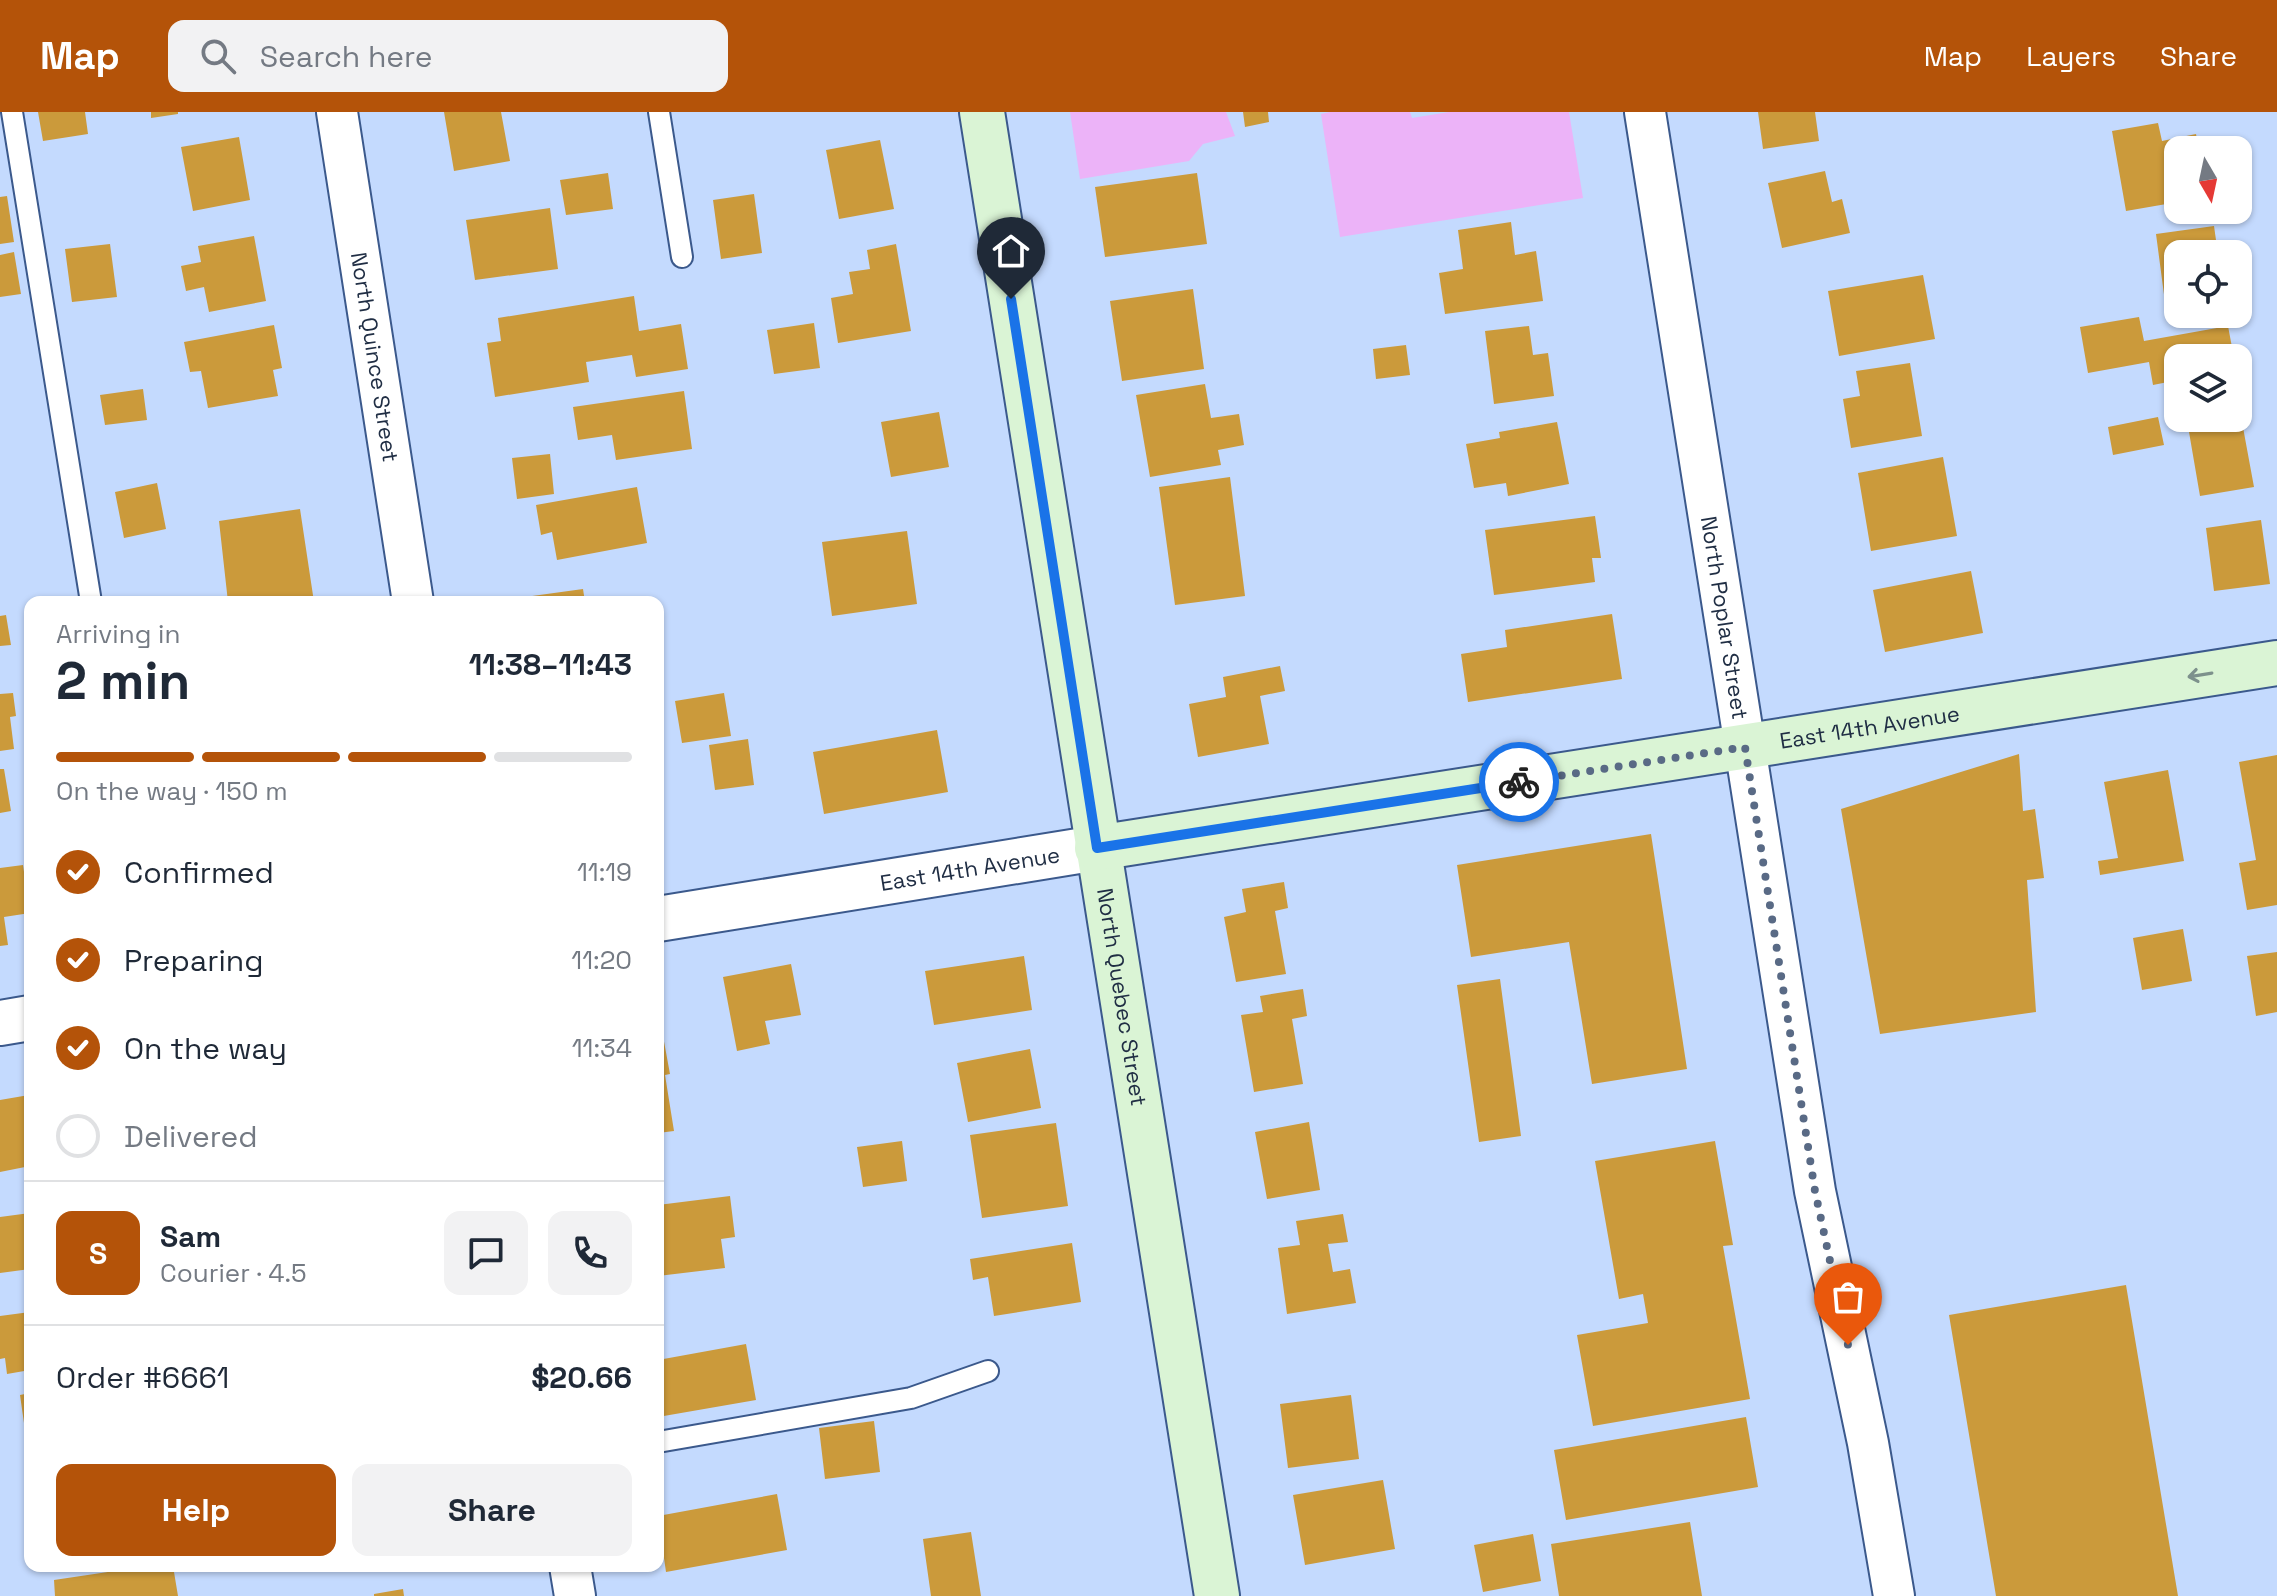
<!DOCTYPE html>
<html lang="en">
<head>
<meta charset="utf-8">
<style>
	:root { --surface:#fff; --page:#f2f2f3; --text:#1f2937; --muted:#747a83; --line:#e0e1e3; --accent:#b45309 }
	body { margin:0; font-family:"Space Grotesk",sans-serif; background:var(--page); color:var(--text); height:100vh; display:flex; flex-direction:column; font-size:30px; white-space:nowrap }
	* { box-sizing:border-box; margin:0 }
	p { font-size:26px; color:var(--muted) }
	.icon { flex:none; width:44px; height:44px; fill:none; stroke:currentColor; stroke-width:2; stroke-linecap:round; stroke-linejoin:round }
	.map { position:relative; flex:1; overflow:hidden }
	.drawer { position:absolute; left:24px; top:484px; width:640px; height:976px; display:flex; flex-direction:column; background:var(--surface); border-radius:16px; box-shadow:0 2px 6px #0004 }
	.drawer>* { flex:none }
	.needle { width:52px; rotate:171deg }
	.fabs { position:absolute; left:2164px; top:24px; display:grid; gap:16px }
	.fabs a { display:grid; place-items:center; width:88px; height:88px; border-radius:16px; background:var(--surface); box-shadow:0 2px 6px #0004; font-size:40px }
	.pin { position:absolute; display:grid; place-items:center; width:68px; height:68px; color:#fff; margin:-82px -34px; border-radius:50% 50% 50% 0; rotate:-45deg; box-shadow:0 0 8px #0007 }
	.pin .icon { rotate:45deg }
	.courier { position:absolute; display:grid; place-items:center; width:80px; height:80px; margin:-40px; border:6px solid #1a73e8; border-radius:50%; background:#fff; color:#222; box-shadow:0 2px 10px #0007 }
	.head em { font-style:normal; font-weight:800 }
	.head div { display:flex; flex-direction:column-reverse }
	.head { display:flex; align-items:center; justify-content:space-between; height:136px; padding:0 32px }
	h1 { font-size:52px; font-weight:800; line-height:60px }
	.bar { display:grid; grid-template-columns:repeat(4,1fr); gap:12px 8px; align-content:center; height:96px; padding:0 32px }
	.bar i { height:10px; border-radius:6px; background:var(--line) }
	.bar .selected { background:var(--accent) }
	.bar p { grid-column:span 4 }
	.line { display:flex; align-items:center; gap:20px; padding:0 32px; border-top:2px solid var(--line) }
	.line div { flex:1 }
	.round { display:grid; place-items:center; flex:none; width:84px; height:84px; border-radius:16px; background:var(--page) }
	ol { padding:0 32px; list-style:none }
	li { display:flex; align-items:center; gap:24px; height:88px }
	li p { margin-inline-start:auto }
	li .icon { padding:8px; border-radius:50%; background:var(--accent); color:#fff; stroke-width:4 }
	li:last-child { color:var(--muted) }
	li i { width:44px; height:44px; border:4px solid var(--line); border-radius:50% }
	.cta { display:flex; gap:16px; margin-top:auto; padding:16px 32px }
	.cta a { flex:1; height:92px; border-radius:16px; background:var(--accent); color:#fff; font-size:32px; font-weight:800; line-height:92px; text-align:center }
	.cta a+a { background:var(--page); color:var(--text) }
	header { display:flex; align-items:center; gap:48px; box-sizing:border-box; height:112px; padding:0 40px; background:var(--accent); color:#fff }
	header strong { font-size:38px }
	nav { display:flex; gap:44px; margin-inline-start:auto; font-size:28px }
	.search { width:560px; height:72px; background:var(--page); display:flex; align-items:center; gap:20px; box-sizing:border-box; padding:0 28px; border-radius:16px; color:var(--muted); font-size:30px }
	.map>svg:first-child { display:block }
	.green { fill:#ecb3f8 }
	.building { fill:#cb9a3b }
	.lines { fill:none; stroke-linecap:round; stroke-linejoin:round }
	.service-casing { stroke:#3b598c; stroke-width:24 }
	.minor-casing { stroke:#3b598c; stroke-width:44 }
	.tertiary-casing { stroke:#3b598c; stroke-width:48 }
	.secondary-casing { stroke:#3b598c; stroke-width:48 }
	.service { stroke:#fff; stroke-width:20 }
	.minor { stroke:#fff; stroke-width:40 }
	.tertiary { stroke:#fff; stroke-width:44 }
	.secondary { stroke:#daf4d5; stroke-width:44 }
	.oneway { stroke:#7d918c }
	.done { stroke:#596a85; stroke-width:8; stroke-dasharray:0 14.4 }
	.route { stroke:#1a73e8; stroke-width:10 }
	.labels { text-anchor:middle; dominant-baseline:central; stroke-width:6; stroke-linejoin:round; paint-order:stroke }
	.street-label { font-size:22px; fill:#202e44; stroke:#fafafa }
</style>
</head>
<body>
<header>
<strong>Map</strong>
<div class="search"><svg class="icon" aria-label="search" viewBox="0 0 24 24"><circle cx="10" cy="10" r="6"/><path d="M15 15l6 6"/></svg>Search here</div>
<nav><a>Map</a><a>Layers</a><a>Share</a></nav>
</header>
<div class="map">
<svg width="2277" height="1484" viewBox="0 0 2277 1484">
	<rect width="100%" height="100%" fill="#c4dafe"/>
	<path class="green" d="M1070,0H1226L1235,24L1203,32L1189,49L1080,67Z
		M1330,0H1410L1412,6L1449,0H1569L1583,86L1340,125L1321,2Z"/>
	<path class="building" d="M38,0H85L88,22L43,29Z
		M151,0H178V2L151,6Z
		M444,0H501L510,49L454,59Z
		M1243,0H1268L1269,10L1245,15Z
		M1758,0H1815L1819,29L1763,37Z
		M2158,11L2162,29L2196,22L2199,38H2178V90L2126,99L2112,19Z
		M239,25L250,88L193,99L181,35Z
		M880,28L894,97L839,107L826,38Z
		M1825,59L1832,90L1842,87L1850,121L1782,136L1768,71Z
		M608,61L613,97L566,103L560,68Z
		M1197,61L1207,132L1105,145L1095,75Z
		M754,82L762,141L721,147L713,88Z
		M7,84L14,130L0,132V85Z
		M550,96L558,157L475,168L466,108Z
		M1511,110L1515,143L1536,139L1543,189L1445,202L1439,161L1463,157L1458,118Z
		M2214,114L2218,142H2178V188L2165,190L2156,122Z
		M254,124L266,189L209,200L204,175L186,179L181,154L201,150L198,134Z
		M110,132L117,185L72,190L65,137Z
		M896,132L911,219L838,231L831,186L853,182L849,160L870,157L867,138Z
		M14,140L21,182L0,185V143Z
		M1923,163L1935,227L1839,244L1828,179Z
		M1193,177L1204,257L1122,269L1110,189Z
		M634,184L639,219L681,212L688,257L636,265L632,243L586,250L589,270L495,285L487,231L501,229L498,206Z
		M2139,205L2144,229L2228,214L2234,246H2178V268L2153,273L2149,250L2088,261L2080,215Z
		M814,211L820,256L774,262L767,218Z
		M274,213L282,256L273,258L278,284L208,296L201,259L190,260L184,230Z
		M1529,214L1533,243L1548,241L1554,284L1494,292L1485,219Z
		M1406,233L1410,263L1376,267L1373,237Z
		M1910,251L1922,324L1851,336L1843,287L1860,284L1856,259Z
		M1205,272L1211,306L1239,302L1244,333L1218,338L1221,353L1150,365L1136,283Z
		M143,277L147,308L105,313L100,283Z
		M684,279L692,337L616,348L612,323L578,328L573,295Z
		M939,300L949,355L891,365L881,310Z
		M2158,305L2164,333L2113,343L2108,315Z
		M1557,310L1569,372L1508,384L1506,371L1474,376L1466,332L1500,326L1499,320Z
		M2242,310L2254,375L2200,384L2189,320Z
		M550,342L554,382L517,387L512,346Z
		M1943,345L1957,424L1871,439L1858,361Z
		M1230,365L1245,484L1175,493L1159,375Z
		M157,371L166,417L124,426L115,380Z
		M637,375L647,431L557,448L552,420L541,423L536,393Z
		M300,397L314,490H228L219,409Z
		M1595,404L1601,446H1592L1595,470L1494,483L1485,418Z
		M2261,408L2270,472L2214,479L2206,416Z
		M907,419L917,492L832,504L822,430Z
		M1971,459L1983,521L1885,540L1873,478Z
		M583,477L585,490H525V485Z
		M1612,502L1622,567L1468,590L1461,542L1507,535L1505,518Z
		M6,503L11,533L0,534V504Z
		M1280,554L1285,579L1260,584L1269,632L1198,645L1189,592L1226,585L1223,565Z
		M13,581L16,604L10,605L14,637L0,639V582Z
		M724,581L731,624L682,631L675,589Z
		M937,618L948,680L824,702L813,640Z
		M748,627L754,673L715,678L709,633Z
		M2019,642L2023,699L2035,697L2044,766L2027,768L2036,900L1880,922L1841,697Z
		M2277,643V793L2247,798L2239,751L2256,748L2239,650Z
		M0,657H4L11,699L0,701Z
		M2168,658L2184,749L2100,763L2098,749L2118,746L2104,670Z
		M1651,722L1687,957L1592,972L1569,830L1471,845L1457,753Z
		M23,753L30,801L4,805L8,833L0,834V756Z
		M1284,770L1288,796L1275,799L1286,862L1236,870L1224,805L1246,800L1242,777Z
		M2183,817L2192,869L2142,878L2133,826Z
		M2277,840V900L2256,904L2247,844Z
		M1024,844L1032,898L934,913L925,859Z
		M791,852L801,903L765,909L770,932L737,939L723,865Z
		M1500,867L1521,1024L1479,1030L1457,873Z
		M1303,877L1307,904L1292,907L1303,972L1254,980L1241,903L1263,900L1260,884Z
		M658,897L670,962L665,963L674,1019L658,1021Z
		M1030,937L1041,996L968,1010L957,951Z
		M29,983L30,1054L0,1060V988Z
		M1309,1010L1320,1078L1267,1087L1255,1020Z
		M1056,1011L1068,1094L982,1106L970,1023Z
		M902,1029L907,1069L863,1075L857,1035Z
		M1715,1029L1733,1133L1723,1134L1750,1287L1593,1314L1577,1223L1648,1211L1643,1182L1619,1187L1595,1049Z
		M730,1084L735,1125L721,1127L725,1156L658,1164V1093Z
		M30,1101V1157L0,1161V1105Z
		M1343,1102L1348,1130L1328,1132L1333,1160L1350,1157L1356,1191L1287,1202L1278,1136L1300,1133L1296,1109Z
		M1072,1131L1081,1190L994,1204L988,1165L973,1168L970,1147Z
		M2126,1173L2178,1484H1996L1949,1203Z
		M30,1200V1258L7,1262L5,1246L0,1247V1204Z
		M746,1232L756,1288L658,1305V1248Z
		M30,1281V1339H28L20,1283Z
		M1351,1283L1359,1347L1288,1356L1280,1292Z
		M1746,1305L1758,1375L1566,1408L1554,1338Z
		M874,1309L880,1360L825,1367L819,1316Z
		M1383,1368L1395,1437L1305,1453L1293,1383Z
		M777,1382L787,1438L666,1460L658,1404Z
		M1690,1410L1702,1484H1559L1551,1432Z
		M971,1420L981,1484H931L923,1427Z
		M1533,1422L1541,1469L1483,1480L1474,1433Z
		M148,1454H173L178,1484H55L54,1468Z
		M403,1477L404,1484H374V1482Z"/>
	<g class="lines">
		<g class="service-casing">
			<path id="service" d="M12,0L91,490
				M659,0L682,145
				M658,1330L911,1286L988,1259"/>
		</g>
		<g class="minor-casing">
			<g id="minor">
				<path id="s1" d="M337,0L413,490"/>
				<path id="s2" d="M1645,0L1815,1079L1868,1331L1894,1484"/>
				<path d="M570,1454L575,1484"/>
			</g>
		</g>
		<g class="tertiary-casing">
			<g id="tertiary">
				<path id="s3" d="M658,807L1097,736"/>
				<path d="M0,911L30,906"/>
			</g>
		</g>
		<g class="secondary-casing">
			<g id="secondary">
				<path id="s4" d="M982,0L1217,1484"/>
				<path id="s5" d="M1097,736L2277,551"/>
			</g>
		</g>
		<use href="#service" class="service"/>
		<use href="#minor" class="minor"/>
		<use href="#tertiary" class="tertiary"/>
		<use href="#secondary" class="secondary"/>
	</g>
	<defs><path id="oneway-shaft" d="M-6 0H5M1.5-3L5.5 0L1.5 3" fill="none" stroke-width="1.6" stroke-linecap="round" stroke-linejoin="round" transform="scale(2)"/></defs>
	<use class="oneway" href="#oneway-shaft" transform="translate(2200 563) rotate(171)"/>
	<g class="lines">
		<path class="done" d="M1519,670L1745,635L1815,1079L1848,1233"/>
		<path class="route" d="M1011,187L1097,736L1519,670"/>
	</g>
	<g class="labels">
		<g class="street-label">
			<text stroke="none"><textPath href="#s1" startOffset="248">North Quince Street</textPath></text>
			<text stroke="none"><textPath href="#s2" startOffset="512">North Poplar Street</textPath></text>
			<text stroke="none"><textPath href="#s5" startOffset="782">East 14th Avenue</textPath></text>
			<text stroke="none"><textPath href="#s3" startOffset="316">East 14th Avenue</textPath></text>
			<text stroke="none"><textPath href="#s4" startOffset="896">North Quebec Street</textPath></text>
		</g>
	</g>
</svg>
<div class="fabs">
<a><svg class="needle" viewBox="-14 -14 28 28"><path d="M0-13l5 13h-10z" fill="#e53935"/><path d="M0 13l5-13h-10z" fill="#747a83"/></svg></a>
<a><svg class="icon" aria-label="locate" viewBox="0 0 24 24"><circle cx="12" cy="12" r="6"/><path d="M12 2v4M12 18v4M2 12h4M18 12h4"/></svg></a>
<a><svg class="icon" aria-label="layers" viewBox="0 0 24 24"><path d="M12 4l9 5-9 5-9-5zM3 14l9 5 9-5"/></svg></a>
</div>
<div class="pin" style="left:1848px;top:1233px;background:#ea580c"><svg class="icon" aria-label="bag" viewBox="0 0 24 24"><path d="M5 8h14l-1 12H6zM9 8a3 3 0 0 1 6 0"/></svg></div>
<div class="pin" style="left:1011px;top:187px;background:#1f2937"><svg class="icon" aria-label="home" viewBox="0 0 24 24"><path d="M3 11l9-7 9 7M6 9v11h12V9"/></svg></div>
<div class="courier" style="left:1519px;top:670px"><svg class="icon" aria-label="bike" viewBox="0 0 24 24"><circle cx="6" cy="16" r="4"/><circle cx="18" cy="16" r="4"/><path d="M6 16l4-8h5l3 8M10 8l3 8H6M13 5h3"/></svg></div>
<section class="drawer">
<div class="head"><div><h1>2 min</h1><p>Arriving in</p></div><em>11:38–11:43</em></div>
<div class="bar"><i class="selected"></i><i class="selected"></i><i class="selected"></i><i></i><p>On the way · 150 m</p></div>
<ol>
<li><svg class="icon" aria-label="check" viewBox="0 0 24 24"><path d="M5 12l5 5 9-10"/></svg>Confirmed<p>11:19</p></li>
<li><svg class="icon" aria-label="check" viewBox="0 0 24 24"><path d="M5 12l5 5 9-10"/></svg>Preparing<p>11:20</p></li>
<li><svg class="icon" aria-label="check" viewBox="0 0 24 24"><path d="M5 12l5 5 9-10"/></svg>On the way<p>11:34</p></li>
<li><i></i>Delivered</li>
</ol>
<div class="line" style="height:144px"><b class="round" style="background:var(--accent);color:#fff">S</b><div><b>Sam</b><p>Courier · 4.5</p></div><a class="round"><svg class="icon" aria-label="chat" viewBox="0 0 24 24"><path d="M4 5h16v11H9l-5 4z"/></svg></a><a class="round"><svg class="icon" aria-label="phone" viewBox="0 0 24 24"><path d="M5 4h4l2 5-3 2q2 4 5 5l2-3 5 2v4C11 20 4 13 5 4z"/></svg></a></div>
<div class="line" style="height:104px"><div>Order #6661</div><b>$20.66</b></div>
<div class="cta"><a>Help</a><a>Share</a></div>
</section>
</div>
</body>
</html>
